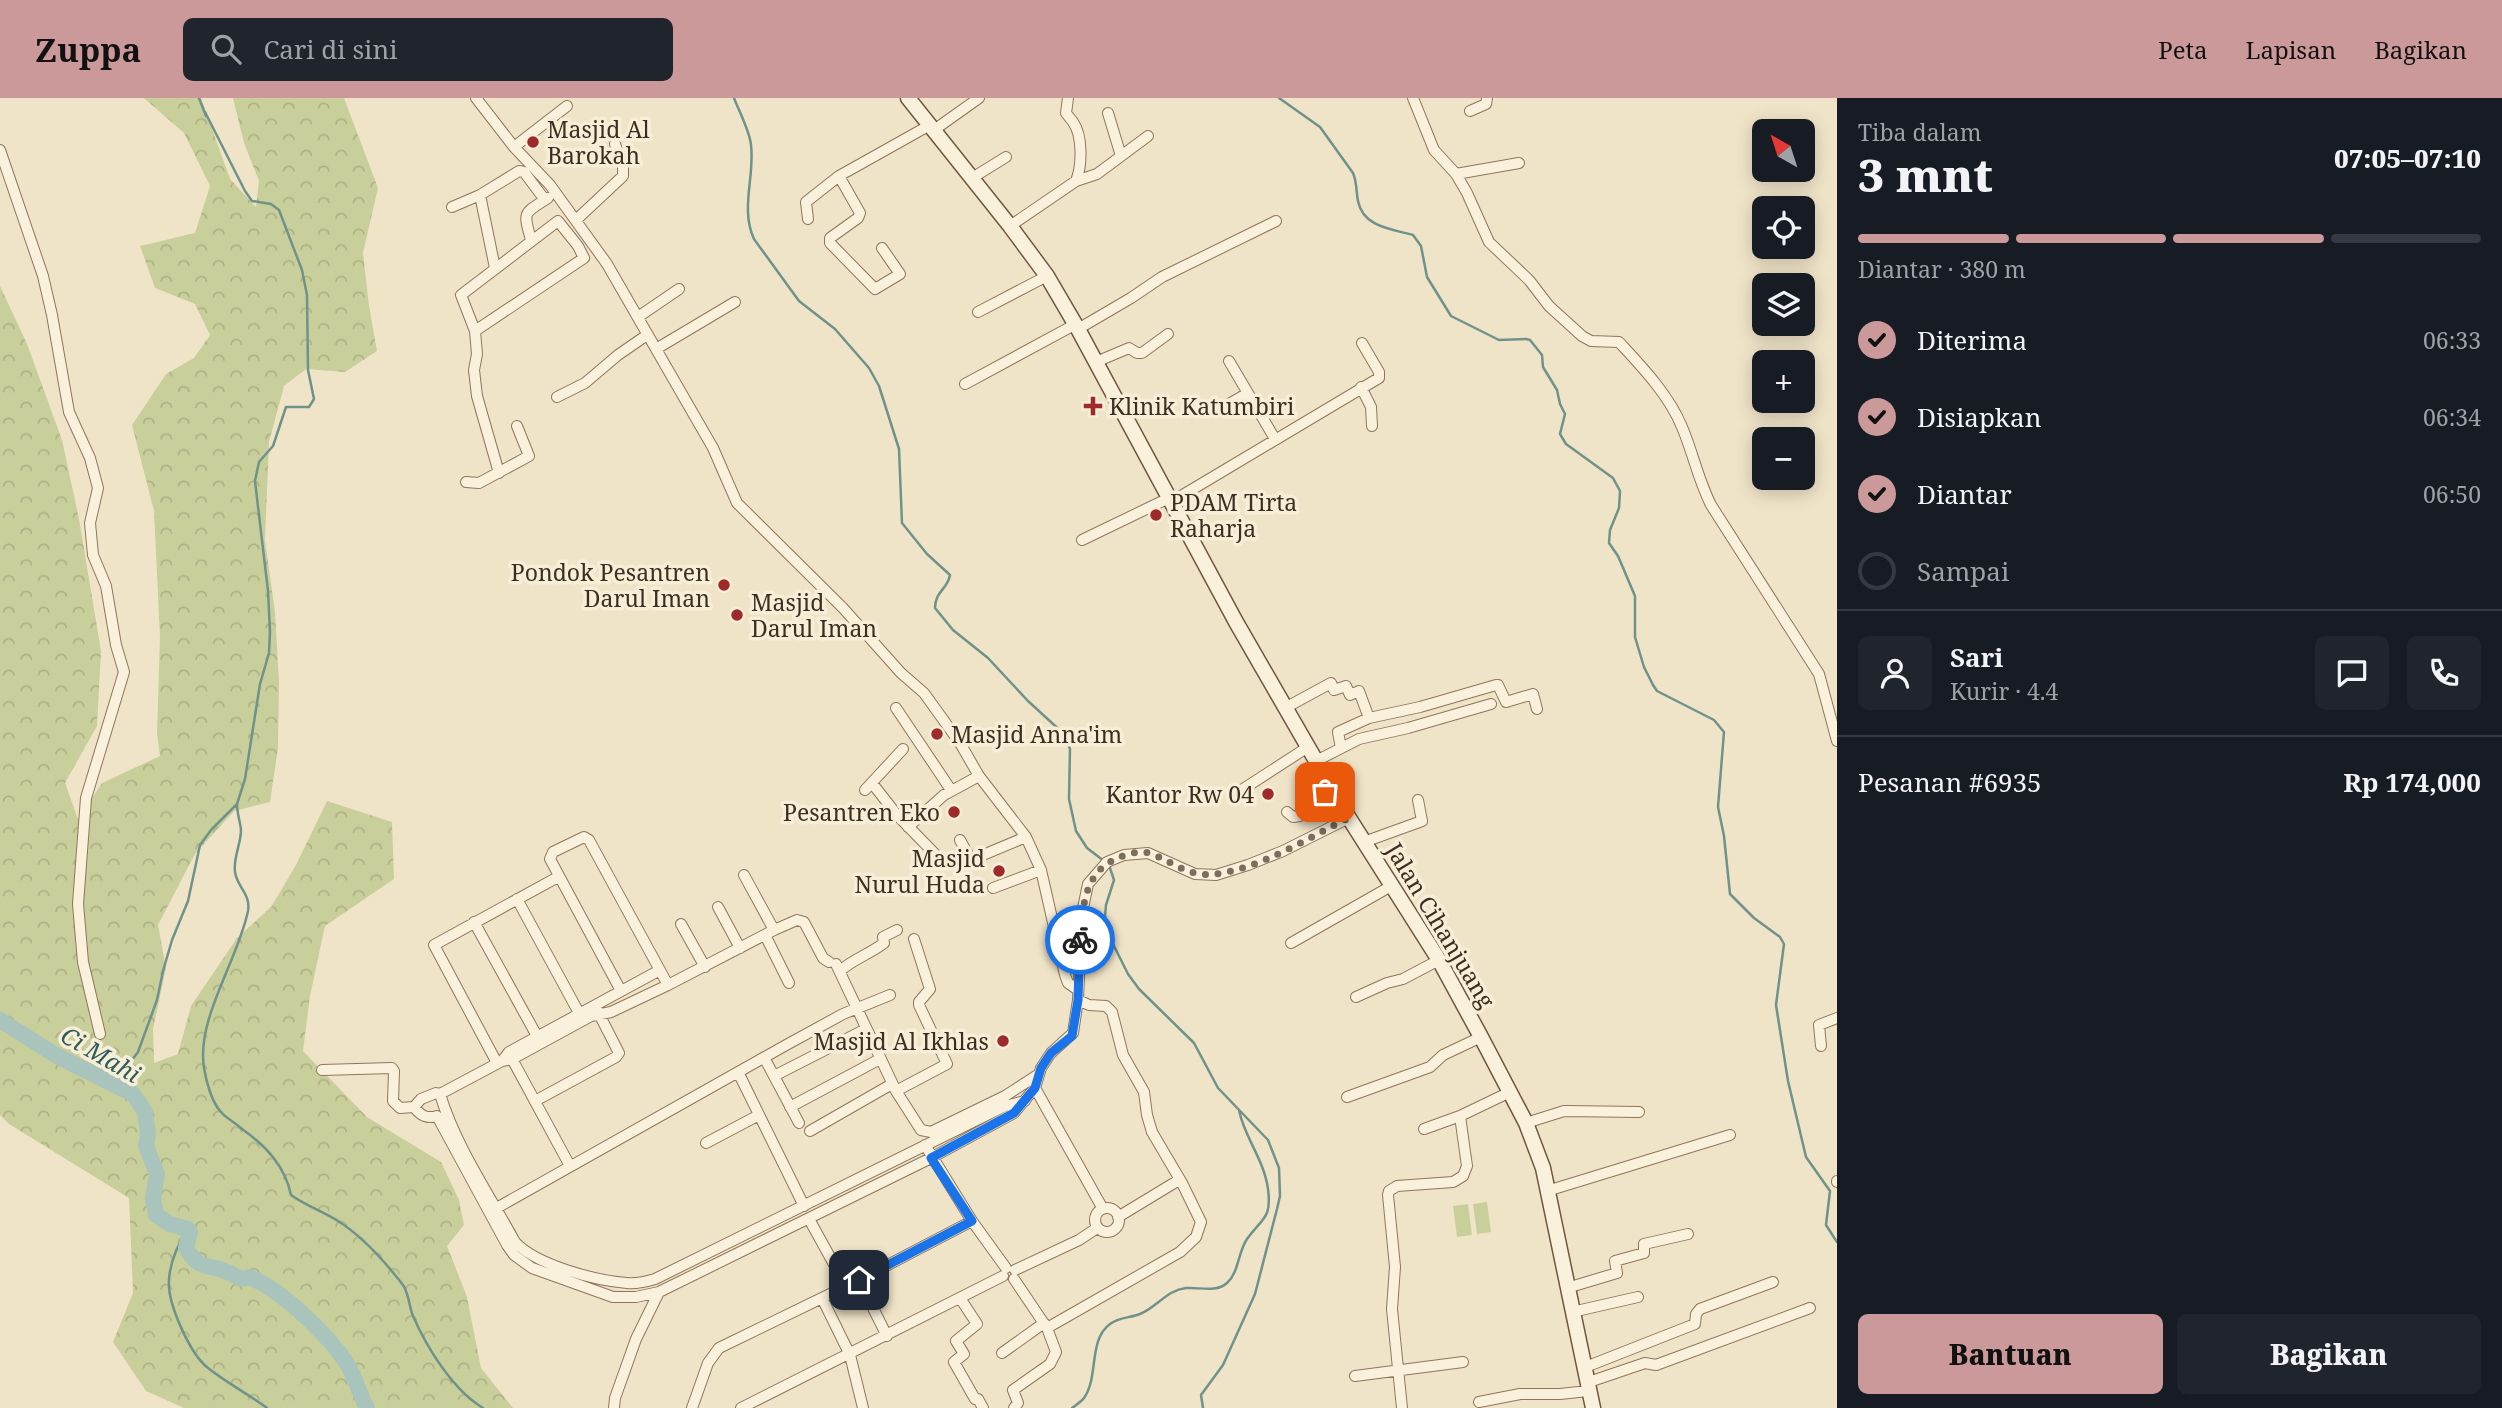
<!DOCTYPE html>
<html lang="id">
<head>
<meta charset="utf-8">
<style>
	:root { --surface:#171b24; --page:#20242c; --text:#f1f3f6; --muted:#9ea1a6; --line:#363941; --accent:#cc999b }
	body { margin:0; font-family:"Noto Serif",serif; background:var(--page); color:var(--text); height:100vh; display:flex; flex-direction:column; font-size:26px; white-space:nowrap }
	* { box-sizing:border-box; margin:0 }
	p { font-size:23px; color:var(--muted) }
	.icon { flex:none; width:38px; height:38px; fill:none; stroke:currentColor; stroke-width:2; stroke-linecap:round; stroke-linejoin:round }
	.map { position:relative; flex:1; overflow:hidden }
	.drawer { display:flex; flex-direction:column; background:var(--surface); width:665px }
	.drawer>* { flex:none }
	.needle { width:46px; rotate:321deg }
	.fabs { position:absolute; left:1752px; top:21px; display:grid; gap:14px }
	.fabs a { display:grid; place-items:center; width:63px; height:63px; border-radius:10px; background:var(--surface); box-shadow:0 4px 18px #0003; font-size:35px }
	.pin { position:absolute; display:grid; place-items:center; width:60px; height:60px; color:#fff; margin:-30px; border-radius:14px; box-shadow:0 4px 10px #0006 }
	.courier { position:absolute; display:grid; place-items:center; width:70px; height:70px; margin:-35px; border:5px solid #1a73e8; border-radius:50%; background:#fff; color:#222; box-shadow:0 2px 9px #0007 }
	.summary em { font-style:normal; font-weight:800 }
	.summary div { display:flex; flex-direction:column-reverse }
	.summary { display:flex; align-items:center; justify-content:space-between; height:119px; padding:0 21px }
	h1 { font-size:46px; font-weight:800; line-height:52px }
	.bar { display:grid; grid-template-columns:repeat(4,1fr); gap:10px 7px; align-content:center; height:84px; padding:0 21px }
	.bar i { height:9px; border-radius:5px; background:var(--line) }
	.bar .selected { background:var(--accent) }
	.bar p { grid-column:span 4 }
	.line { display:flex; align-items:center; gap:18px; padding:0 21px; border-top:2px solid var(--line) }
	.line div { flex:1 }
	.round { display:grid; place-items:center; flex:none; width:74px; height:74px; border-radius:10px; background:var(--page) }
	ol { padding:0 21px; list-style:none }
	li { display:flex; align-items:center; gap:21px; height:77px }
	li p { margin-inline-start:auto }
	li .icon { padding:7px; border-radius:50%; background:var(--accent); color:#111; stroke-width:4 }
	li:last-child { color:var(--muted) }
	li i { width:38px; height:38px; border:4px solid var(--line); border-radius:50% }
	.button { display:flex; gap:14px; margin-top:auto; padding:14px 21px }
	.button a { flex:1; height:80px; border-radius:10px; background:var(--accent); color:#111; font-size:28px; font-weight:800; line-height:80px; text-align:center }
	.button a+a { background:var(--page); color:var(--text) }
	header { display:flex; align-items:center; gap:42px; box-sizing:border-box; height:98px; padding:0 35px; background:var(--accent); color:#111 }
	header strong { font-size:33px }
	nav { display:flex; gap:38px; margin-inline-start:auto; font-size:24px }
	.search { width:490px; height:63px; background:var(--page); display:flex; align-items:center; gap:18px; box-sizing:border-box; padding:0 24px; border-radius:10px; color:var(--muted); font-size:26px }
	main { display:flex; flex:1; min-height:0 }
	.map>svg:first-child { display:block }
	.green { fill:#c9cf9b }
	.forest { fill:url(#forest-crowns) }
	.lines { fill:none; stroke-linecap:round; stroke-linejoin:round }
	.stream { stroke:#6f938a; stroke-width:2.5 }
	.river { stroke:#a9c4bc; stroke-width:16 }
	.minor-casing { stroke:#8d765c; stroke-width:12 }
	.secondary-casing { stroke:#6f573f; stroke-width:17 }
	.minor { stroke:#faf1dc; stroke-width:10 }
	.secondary { stroke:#faf1dc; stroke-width:14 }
	.done { stroke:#7c6e5b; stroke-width:7; stroke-dasharray:0 12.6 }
	.route { stroke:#1a73e8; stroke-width:9 }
	.poi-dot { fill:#9e2a2b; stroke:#f7eed8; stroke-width:2.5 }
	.labels { text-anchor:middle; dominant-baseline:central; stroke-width:7; stroke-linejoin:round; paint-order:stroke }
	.poi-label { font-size:23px; fill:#3d2e20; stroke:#f7eed8; text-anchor:start }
	.street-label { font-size:23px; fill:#3d2e20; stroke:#f7eed8 }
	.water-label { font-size:24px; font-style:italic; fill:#2f5d5a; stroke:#f7eed8 }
</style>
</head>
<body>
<header>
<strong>Zuppa</strong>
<div class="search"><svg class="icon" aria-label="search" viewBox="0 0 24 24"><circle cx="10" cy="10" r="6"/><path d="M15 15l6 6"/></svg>Cari di sini</div>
<nav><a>Peta</a><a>Lapisan</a><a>Bagikan</a></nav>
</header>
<main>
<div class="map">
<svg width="1837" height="1310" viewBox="0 0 1837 1310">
	<defs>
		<pattern id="forest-crowns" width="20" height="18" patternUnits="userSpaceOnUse" patternTransform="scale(1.75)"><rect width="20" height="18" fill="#c9cf9b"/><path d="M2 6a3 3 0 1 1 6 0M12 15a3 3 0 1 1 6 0" fill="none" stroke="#aeb285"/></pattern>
	</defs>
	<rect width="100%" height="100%" fill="#f0e4c8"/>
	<path class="green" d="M1487,1104L1491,1134L1477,1136L1473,1106Z
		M1468,1106L1472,1137L1457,1139L1453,1108Z"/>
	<path class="forest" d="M144,0H201L230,81L256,109L259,83L244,45L233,0H344L378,90L363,155L369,208L377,253L345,274L306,271L284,288L269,344L265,442L275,514L279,584L278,650L270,704L234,713L195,756L158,827L166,870L153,931L154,965L178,956L191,908L237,840L271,809L296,767L327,703L392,724L394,781L325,828L310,898L303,953L367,1019L441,1064L459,1102L464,1127L447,1148L467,1199L481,1270L513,1310H184L146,1293L113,1244L133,1195L129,1100L9,1026L0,1017V188L27,246L62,342L79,421L101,553L97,628L65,685L78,721L102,685L160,658L157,635L160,539L154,413L132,327L166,276L194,260L210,237L195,206L155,190L140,148L195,135L210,88L184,35Z"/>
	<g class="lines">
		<path class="stream" d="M734,0C739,13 750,34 751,47C755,78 740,111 754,141L799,203L835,231L869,270L879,288L899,351L902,425L927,456L950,477C948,491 935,493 935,510L953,532L988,560L1028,603L1064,636L1070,651L1069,701L1076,733L1087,750L1104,763
			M1279,0L1320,29L1353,75C1357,84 1356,93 1358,103C1363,129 1391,131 1413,137L1421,148L1427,179L1451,218L1499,242L1526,241L1530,242L1542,257L1543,269L1557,292L1560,306L1565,316L1560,336L1566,346L1613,380L1620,393L1619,410L1610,432L1609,445L1618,458L1635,498V539L1644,569L1653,587L1657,593L1714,622L1724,634L1718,709L1724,738L1730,796L1754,820L1780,839L1784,846L1776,907L1788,983L1806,1059L1830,1093L1826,1127L1837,1144
			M237,706C237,715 240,723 241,732C241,746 233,760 235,774C237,789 251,796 248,813C238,862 196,921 204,970C206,983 212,1005 221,1014C227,1021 236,1025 242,1031C266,1048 285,1068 291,1097C306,1108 323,1113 338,1123C362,1138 386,1165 403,1187C409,1196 409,1208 413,1218C427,1250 453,1292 483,1310
			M1109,767L1114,782L1106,807L1105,818L1111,842L1128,876L1139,891L1194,945L1218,990L1268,1042L1279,1070L1280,1098L1277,1111L1255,1196L1223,1267L1201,1297L1203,1310
			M114,986L138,954L157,902L163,873L172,842L188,803L200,747L211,732L237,706L245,681L260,586L269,555L270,534L268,493L255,383L259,364L273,348L286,309H309L314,301L308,272L307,197L302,172L279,112L271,106L252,103L245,93L205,14L206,18L199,0
			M188,1131C178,1146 170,1164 169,1182C167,1205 190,1256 208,1270C227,1285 248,1296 267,1310
			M1072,1310C1076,1307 1082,1303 1084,1300C1099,1279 1088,1242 1110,1226C1119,1219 1130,1220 1140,1216C1157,1209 1167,1192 1186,1190C1199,1189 1216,1195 1227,1185C1239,1174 1238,1154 1247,1141C1262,1120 1272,1121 1268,1091C1264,1061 1244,1039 1239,1012"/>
		<path class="river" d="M0,922L57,958L133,996L145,1014L148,1036L146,1048L157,1076L153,1100L156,1117L170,1126L188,1131L190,1134L186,1150C196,1167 201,1167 220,1171C227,1173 235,1178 242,1181L249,1179C281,1191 336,1243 352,1275C357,1286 361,1299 367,1310"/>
		<g class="minor-casing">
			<path id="minor" d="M476,0L514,49L550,87L607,166L713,350L737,405L843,510L901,575L924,595L960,645L979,678L1026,739L1041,772L1065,877L1068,885L1078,892
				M1413,0L1434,52L1456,76L1467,95L1489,144L1529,182L1549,208L1582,238L1591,243L1619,244C1642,269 1669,297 1682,329C1693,355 1698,381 1711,407L1819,576L1837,643
				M1470,13L1486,6L1487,0
				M1108,15L1121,58
				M934,32L979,0
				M514,49L567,8
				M0,52L43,178L52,217L69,314L90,360L98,390L90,425L93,457L106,488L116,547L124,574L86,700L78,806L83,864L100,936
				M1456,76L1519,65
				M839,78L860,115L858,120L830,140V145L875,191L900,176L882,150
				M972,80L1006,59
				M1076,83L1097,76L1148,38
				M480,97L495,170
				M452,109L480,97L519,73L524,74L545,102
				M808,121L806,104L839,78L930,27
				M576,122L623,78V68L615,46
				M1010,128L1076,83C1082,68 1083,38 1073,24C1071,21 1068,18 1066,15L1068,0
				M531,142C523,113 523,116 548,100
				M978,214L1047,178
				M638,219L679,191
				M1078,231L1131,200L1162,179L1276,123
				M475,233L584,160L578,148L558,123L461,197L475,233L477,256L474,272L477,298L499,375
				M656,251L735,204
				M1229,263L1275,341
				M1096,264L1129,250L1137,255H1142L1168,236
				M965,286L1076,226
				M1361,289L1371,309L1372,328
				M557,299L585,285L618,257L647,237
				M1217,313L1248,295
				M466,384L479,385L529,358L517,328
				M1171,404L1379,280V274L1362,245
				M1082,442L1169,400
				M896,610L951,692
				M1285,610L1331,585L1334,592L1346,588L1350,597L1359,593L1369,620
				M1341,650L1338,634L1369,620L1420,609L1496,587H1498L1506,604L1533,596L1537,611
				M1316,663L1359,641L1408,630L1491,606
				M872,685L897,717L935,756
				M865,692L903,651
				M1240,693L1308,649
				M1287,714L1293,719L1300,718L1331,688
				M908,729L944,697L979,678
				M960,742L971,762L1026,739
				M1364,744L1422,723L1418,702
				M744,777L774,832
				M993,790L1041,772
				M517,801L579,915
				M718,809L740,850
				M474,824L537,938
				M681,826L705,869
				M765,837L789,885
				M1291,845L1393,787
				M836,866L896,993L921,1032L931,1034L1005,998L1039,976
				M840,873C853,861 870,856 884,845L883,839L897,832
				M621,893L550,761L553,754L584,739L589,742L668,887
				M1356,899L1387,885L1403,881L1439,862
				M1821,948L1819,927L1837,920
				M512,961L570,1068
				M502,963L509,954L660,872
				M766,963L799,1025
				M497,965L434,847L558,779
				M322,972L392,970L394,973L393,1003L400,1010L414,1009L421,1001L436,995L440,996C455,1047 490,1098 515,1144C536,1167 597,1183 627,1185C637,1186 645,1184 655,1181L1005,1008L1025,1003
				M738,974L804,1108
				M774,978L866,931
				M1035,990L1103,1111
				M896,993L947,966L919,907V904L930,891L914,841
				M440,996L502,963L512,961L591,918L611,914L668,887L774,832L797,822L804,824L823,860L829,864
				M1347,999L1430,969L1443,957L1481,939
				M535,1003L616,959L619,955L596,910
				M414,1009C421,1018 427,1021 437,1018L507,1147L514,1157L532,1170L613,1199H636L659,1194L931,1060L1014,1015L1035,990L1041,970L1051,955L1073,935L1078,902L1082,815L1088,786L1107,764L1124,757L1148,755L1195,776L1216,777L1248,767L1283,753L1349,720
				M790,1009L880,961
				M1526,1025L1564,1013L1639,1014
				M1424,1031L1460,1018L1510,994
				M810,1033L892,986
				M706,1045L759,1017
				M925,1047L972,1123L1006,1170
				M1837,1083V1084
				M1547,1093L1730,1037
				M1095 1122a12 12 0 1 1 24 0a12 12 0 1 1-24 0Z
				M493,1112L788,946L843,916L890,897
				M1118,1119L1179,1082
				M809,1121L846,1188
				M1015,1172L1079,1142L1097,1130
				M1014,1181L1047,1230L1056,1254L1050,1266L1013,1292L1018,1305L1014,1310
				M859,1182L887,1238
				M1567,1190L1617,1175L1615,1163L1644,1155V1146L1688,1136
				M822,1200L850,1257L863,1310
				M960,1200L977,1226L956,1243L964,1256L954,1264L975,1301H978L983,1310
				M1572,1214L1638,1199
				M1047,1230L1180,1154L1196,1139L1201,1124L1182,1085L1152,1034L1147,1017L1144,994L1123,957L1112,914L1106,908L1089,907L1078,902
				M1002,1255L1044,1225
				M1583,1270L1695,1226L1696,1216L1700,1211L1773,1184
				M1355,1278L1463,1264
				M1586,1285L1645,1265L1656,1267L1810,1210
				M1479,1304L1520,1296H1560L1588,1293
				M614,1310L615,1300L636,1241L659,1194
				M692,1310L708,1265L719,1250L859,1182L972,1123
				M741,1310L1003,1178
				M1402,1310L1392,1211L1395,1169L1388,1097L1389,1093L1397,1088L1453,1084L1463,1078L1467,1068L1460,1018"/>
		</g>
		<g class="secondary-casing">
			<path id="secondary" d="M908,0L1010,128L1047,178L1078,231L1236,524L1349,720L1439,862L1481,939L1526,1025L1543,1070L1593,1310"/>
		</g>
		<use href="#minor" class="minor"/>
		<use href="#secondary" class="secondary"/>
	</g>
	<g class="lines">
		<path class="done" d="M1080,842C1083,810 1083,774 1118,760C1127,756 1139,752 1149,755C1172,763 1189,780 1215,776C1260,771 1309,739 1349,720L1331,688L1325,694"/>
		<path class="route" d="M859,1182L972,1123L931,1060L1014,1015L1035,990L1041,970L1051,955L1072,938L1078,902L1080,842"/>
	</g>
	<g class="poi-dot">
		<circle cx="533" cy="44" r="7"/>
		<path d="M1089.5 297.5h7v7h7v7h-7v7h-7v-7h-7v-7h7z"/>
		<circle cx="1156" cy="417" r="7"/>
		<circle cx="724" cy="487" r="7"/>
		<circle cx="737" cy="517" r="7"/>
		<circle cx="937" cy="636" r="7"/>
		<circle cx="1268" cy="696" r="7"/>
		<circle cx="954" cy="714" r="7"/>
		<circle cx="999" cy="773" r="7"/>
		<circle cx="1003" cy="943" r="7"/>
	</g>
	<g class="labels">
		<g class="poi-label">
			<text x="547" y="31">Masjid Al<tspan x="547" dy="26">Barokah</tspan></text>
			<text x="1109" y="308">Klinik Katumbiri</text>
			<text x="1170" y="404">PDAM Tirta<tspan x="1170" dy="26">Raharja</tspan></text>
			<text x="710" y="474" text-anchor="end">Pondok Pesantren<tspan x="710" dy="26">Darul Iman</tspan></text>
			<text x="751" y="504">Masjid<tspan x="751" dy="26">Darul Iman</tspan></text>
			<text x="951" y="636">Masjid Anna'im</text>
			<text x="1254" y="696" text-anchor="end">Kantor Rw 04</text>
			<text x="940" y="714" text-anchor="end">Pesantren Eko</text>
			<text x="985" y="760" text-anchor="end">Masjid<tspan x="985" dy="26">Nurul Huda</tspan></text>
			<text x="989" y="943" text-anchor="end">Masjid Al Ikhlas</text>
		</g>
		<g class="street-label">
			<text transform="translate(1441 827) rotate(59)">Jalan Cihanjuang</text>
		</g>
		<g class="water-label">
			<text transform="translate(101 956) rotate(30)">Ci Mahi</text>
		</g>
	</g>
</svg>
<div class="fabs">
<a><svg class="needle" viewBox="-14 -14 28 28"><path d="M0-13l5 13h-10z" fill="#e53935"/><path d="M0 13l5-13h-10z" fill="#9ea1a6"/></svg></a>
<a><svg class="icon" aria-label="locate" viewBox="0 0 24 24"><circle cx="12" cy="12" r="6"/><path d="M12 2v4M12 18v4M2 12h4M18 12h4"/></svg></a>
<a><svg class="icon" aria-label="layers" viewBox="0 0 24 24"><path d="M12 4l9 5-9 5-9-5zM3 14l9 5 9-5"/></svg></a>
<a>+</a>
<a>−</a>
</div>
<div class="pin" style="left:1325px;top:694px;background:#ea580c"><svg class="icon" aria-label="bag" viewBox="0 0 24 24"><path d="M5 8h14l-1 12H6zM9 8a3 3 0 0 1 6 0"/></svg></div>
<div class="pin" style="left:859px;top:1182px;background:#1f2937"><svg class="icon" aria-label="home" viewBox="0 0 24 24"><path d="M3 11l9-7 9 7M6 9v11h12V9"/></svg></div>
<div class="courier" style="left:1080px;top:842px"><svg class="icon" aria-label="bike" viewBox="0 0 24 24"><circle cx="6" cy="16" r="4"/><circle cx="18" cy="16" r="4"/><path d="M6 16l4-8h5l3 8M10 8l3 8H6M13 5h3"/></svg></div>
</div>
<section class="drawer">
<div class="summary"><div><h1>3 mnt</h1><p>Tiba dalam</p></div><em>07:05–07:10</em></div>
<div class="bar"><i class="selected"></i><i class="selected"></i><i class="selected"></i><i></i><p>Diantar · 380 m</p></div>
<ol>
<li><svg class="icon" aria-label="check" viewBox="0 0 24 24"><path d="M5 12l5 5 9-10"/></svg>Diterima<p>06:33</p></li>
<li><svg class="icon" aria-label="check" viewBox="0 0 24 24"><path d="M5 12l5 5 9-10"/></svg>Disiapkan<p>06:34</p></li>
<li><svg class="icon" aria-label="check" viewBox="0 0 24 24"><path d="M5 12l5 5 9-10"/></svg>Diantar<p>06:50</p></li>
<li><i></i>Sampai</li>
</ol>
<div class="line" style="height:126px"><a class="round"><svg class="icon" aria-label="person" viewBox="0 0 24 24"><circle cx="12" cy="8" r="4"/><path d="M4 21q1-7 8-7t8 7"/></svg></a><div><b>Sari</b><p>Kurir · 4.4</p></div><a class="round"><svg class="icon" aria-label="chat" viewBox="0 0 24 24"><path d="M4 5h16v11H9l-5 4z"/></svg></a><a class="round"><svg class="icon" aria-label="phone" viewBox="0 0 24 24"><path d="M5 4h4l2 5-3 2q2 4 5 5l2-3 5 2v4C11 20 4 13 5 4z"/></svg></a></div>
<div class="line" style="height:91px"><div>Pesanan #6935</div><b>Rp 174,000</b></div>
<div class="button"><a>Bantuan</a><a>Bagikan</a></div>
</section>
</main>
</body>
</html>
